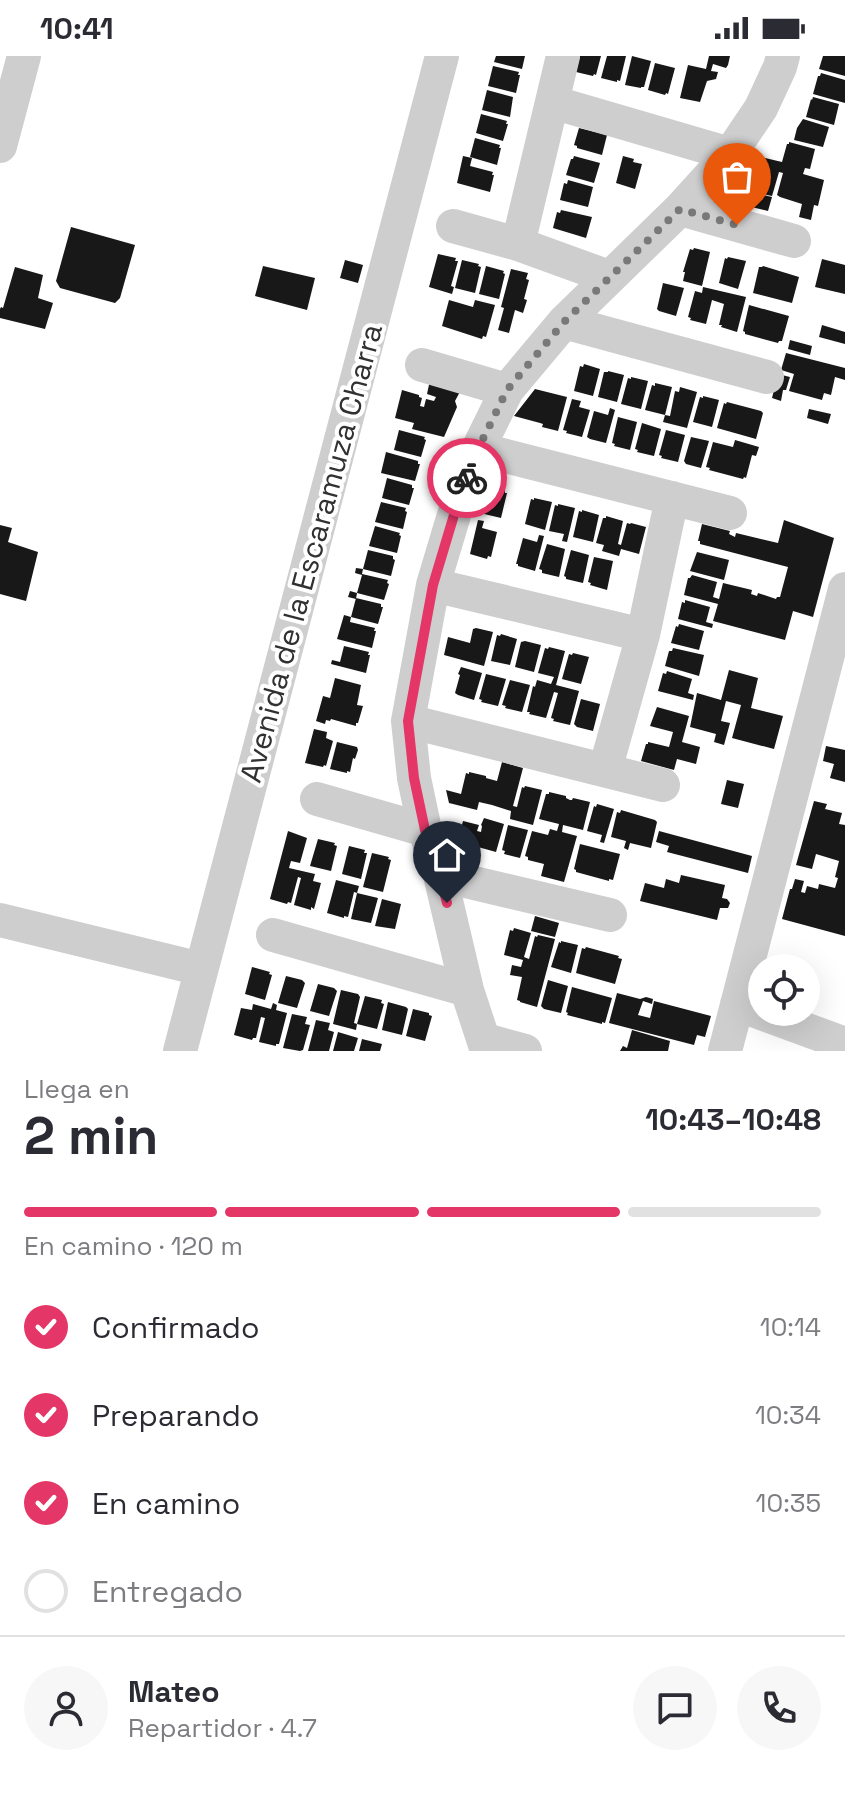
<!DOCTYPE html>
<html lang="es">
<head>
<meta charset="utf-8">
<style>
	:root { --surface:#fff; --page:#f7f7f7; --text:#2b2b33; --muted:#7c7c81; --line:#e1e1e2; --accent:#e43767 }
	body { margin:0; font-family:"Space Grotesk",sans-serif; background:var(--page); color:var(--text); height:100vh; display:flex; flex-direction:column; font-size:30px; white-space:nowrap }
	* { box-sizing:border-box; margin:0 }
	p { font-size:26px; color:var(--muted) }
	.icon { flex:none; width:44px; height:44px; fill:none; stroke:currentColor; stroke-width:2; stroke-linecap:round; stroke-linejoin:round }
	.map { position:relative; height:995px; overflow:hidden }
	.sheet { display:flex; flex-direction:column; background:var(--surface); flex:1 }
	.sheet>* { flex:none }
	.tools { position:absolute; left:748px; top:898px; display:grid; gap:16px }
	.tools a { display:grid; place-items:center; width:72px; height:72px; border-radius:50%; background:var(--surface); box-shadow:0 8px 32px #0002; font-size:40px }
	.pin { position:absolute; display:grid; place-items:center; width:68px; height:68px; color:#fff; margin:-82px -34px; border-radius:50% 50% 50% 0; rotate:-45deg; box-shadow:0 0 8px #0007 }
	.pin .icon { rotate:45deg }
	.courier { position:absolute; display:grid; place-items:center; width:80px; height:80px; margin:-40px; border:6px solid #e43767; border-radius:50%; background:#fff; color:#222; box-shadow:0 2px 10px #0007 }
	.headline em { font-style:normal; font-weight:700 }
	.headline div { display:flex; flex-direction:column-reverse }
	.headline { display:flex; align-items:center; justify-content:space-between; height:136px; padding:0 24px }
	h1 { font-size:52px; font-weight:700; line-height:60px }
	.bar { display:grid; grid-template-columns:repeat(4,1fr); gap:12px 8px; align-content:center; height:96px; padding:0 24px }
	.bar i { height:10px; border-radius:6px; background:var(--line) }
	.bar .active { background:var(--accent) }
	.bar p { grid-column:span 4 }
	.line { display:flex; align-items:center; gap:20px; padding:0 24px; border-top:2px solid var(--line) }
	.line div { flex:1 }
	.round { display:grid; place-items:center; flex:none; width:84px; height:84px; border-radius:42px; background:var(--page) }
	ol { padding:0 24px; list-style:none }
	li { display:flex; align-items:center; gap:24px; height:88px }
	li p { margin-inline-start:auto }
	li .icon { padding:8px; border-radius:50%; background:var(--accent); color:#fff; stroke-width:4 }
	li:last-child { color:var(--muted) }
	li i { width:44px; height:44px; border:4px solid var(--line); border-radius:50% }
	.status { display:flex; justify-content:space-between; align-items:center; height:56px; padding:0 40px; background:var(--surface); direction:ltr }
	.status svg { height:22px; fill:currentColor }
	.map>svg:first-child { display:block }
	.building { fill:#181818 }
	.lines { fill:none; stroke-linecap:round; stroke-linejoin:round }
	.minor { stroke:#cecece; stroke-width:34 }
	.done { stroke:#797979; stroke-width:8; stroke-dasharray:0 14.4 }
	.route { stroke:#e43767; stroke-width:10 }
	.labels { text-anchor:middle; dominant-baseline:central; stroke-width:8; stroke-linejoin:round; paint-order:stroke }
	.street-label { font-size:30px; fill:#313131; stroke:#fff }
</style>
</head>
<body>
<div class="status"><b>10:41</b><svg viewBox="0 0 49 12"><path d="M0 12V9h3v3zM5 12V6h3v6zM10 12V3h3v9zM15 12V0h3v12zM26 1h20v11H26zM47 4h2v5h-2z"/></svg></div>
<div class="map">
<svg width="845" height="995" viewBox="0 0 845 995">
	<rect width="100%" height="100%" fill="#fff"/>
	<path class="building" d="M496,0H525L522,13L494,6Z
		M580,0H601L596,19L594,18L593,20L576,16Z
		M607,0H626L620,25L617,24V26L601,22Z
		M632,0L651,5L644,31H641V32L625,29Z
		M709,0H730L728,9L726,12L713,8L711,15L718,16L716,23L707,25L700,46L680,42L688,9L706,13Z
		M823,0H845V20L819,13Z
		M655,7L675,12L668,38L666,37L665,39L648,34Z
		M493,10L519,16L518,19H520L516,37L488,30Z
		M821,17L845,24V47L813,38L818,20H820Z
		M487,34L513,41L510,61L482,54Z
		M813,41L839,48L834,69L806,61L811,43L812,44Z
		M481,58L507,65L506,68H508L503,85L476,77Z
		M803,63L829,71L823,91L794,84L797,72Z
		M579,72L607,79L602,99L577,92V90L574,89Z
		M475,82L500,89L499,92H501L497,109L470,101Z
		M789,86L815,93L810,113L805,112L803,118L824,124L818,150L814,149L811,164L799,161L802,148L780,141L777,139L783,117L779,116L772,140L755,136L756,134L752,133L759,109L751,106L757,100L782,106L787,88H789Z
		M463,100L472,102L470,110L493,116L492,119H494L490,136L457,127Z
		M574,100L600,107L594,127L566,119L571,103H573Z
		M623,100L634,103L633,106L642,108L635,133L616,127Z
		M568,124L593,131L588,151L560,144L564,127L567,128Z
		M746,135L772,141L768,155L743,149Z
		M561,154L592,161L586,182L553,172L557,156L560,157Z
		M71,171L135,189L120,242L115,247L60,232L56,225Z
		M694,192L710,196L702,230L683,225L685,216H683L690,193L693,194Z
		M438,198L456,202L455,205H458L451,230L454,231L452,238L429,231Z
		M728,201L746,205L738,233L719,227L725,202L727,203Z
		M822,203L845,209V238L815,231Z
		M345,204L363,209L358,227L340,222Z
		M462,204L479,208L478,210L481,211L475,237L455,232Z
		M263,210L315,222L307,254L255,240Z
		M486,210L504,215L503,217L505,218L499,243L479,238Z
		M763,210L799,221L792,247L753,237L759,211H762Z
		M15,211L43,219L38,242L53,247L45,273L0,262V253L1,251L3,252Z
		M511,213L528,217L526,223L529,224L524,243L527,244L523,257L515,254L509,277L498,274L504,252L501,251Z
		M663,227L684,232L676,260L659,255L657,253Z
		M703,231L746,241L737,276L721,271L722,269H719L724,248L712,244L706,268L690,264L691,262L688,261L695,235L702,237Z
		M449,244L473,251L475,244L495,249L486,281L483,280L482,283L442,270Z
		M749,249L789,260L782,285H779L778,287L745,278V276L743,275Z
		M822,269L845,276V288L819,281Z
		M790,284L812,290L810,299L788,293Z
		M786,297L845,312V324L835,321L831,339L824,337L822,344L789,335L794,318L781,314Z
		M584,308L600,313L593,340L574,335L580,310L583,311Z
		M608,315L624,319L617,346L598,341L604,316H608Z
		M778,318L790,321L786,334H783L781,345L772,342Z
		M631,321L648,325L641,353L621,348L628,322L631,323Z
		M430,324L462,332L455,345L457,351L444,381L412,373L414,367L395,362L402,334L419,339V341L422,342L420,350L424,351L426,343L434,345L436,341L427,338Z
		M655,327L672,331L665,359L645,354L652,329L655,330Z
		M680,331L697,336L687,372L663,366L665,359L670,360L675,335L679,336Z
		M535,333L567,341L558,375L542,371L543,368L540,367L514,360Z
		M703,340L719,344L712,371L693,366L700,341L703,342Z
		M572,343L581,345L579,351L590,354L582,381L566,377L567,375L563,374Z
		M727,346L761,355L763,357L756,383L717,372L724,347L726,348Z
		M610,352L615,354L606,387L590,383L587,381L594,355L608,359Z
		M809,353L831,358L828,368L807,362Z
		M618,361L637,366L630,394L614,390L615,388L612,387Z
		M642,367L661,373L654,400L637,396L638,394L635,393Z
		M399,374L425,381L424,383L426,384L421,401L394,394Z
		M666,374L685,379L678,406L661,402L662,400L659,399Z
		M691,381L709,385L701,412L686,408L684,405Z
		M735,384L759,391L756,400L752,399L746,422L744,421L743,423L709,414L710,412L706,411L713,386L733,391Z
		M386,396L418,405V408H420L415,425L381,417Z
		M387,422L412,429V432H414L409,449L382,442Z
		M489,430L505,434V437H507L501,462L480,457Z
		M534,442L552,446L545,474L525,468L531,443L534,444Z
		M381,446L406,452L405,455L407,456L403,473L375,466Z
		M558,448L575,452L567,486L562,485L564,478L549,475L555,449L558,450Z
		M582,454L599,459L593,486L573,481L579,455L582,456Z
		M606,460L623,465L618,488L621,489L627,467L630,468L631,467L646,471L639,498L621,493L619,500L602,495L604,489L596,487L603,462H606Z
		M478,464L484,465L482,472L497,476L491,501L488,500L487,503L470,498Z
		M784,464L834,482L813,561L793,555L785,584L713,565L718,548L684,539L688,522H690L692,519L717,526L713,541L719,543L723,527L752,534L751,538L757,540L758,537L776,543L777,541H780L788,511L700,488V485H698L702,468L730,475L729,478L735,481L736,477L778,487Z
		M0,469L12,472L8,486L38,496L26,545L0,538Z
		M375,470L400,477L399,479L401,480L397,497L369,490Z
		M539,479L544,480L535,515L518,510V508H516L523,482L537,486Z
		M547,488L565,493L559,521L542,517V514L539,513Z
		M368,494L393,500V503L395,504L391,520L363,513L362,518L388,524L387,527L389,528L384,544L357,537L356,543L348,541L350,535L357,537L362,519L355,517L356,512L363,513Z
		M571,494L589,499L583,527L566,523V521L564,520Z
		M697,496L729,504L724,524L690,515Z
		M594,501L613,505L607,534L590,529L591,527L588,526Z
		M356,542L381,548V551H383L378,568L351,561Z
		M685,544L710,551L706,566L713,568L712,572L678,563L682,546L685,547Z
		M344,559L351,561L350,566L375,572L374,575H376L372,592L337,583Z
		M679,568L704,575L699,594L671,587L676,570L678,571Z
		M476,572L493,576L484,610L444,599L448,581L470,587L473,573Z
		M501,578L517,583L510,609L491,605L497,579L500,580Z
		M525,585L541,589L534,616L515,611L521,586Z
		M344,590L369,596L368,599H370L366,617L331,608L332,604L340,606Z
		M549,591L565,595L556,629L579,635L570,669L553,665L554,663L551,662L558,637L554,636L546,662L529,658L530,656H527L533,630L535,631L537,624L551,628L554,621L538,617L545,592L548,593Z
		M673,592L704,599L699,620L665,610L669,595H672Z
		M573,597L589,601L581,628L562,623L569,598L572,599Z
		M461,611L482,617L474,644L458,639L455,637L460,619L458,618Z
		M729,614L758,622L751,652L783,660L774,693L732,682L741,649L726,645L721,665L730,667L724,689L714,686L716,678L690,671L697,637L721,644Z
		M667,615L692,623L688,637L694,639L693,644L658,635L663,617L666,618Z
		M486,618L506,623L498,650L481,646L482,644L479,643Z
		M335,622L361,629L357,649L363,650L358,667H356V670L331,663L330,665L326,664L325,668L316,665L323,640L330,642Z
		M510,624L530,629L522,656L505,652L506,650L502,649Z
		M581,643L600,648L593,675L577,671L574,668Z
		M657,651L689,660L682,686L700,691L696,708L677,703L674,714L641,705L646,688H648V686L669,691L673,676L650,670Z
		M314,673L327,676L326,682L333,685L326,710L324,709L323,711L305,707Z
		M337,686L357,691L358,694L355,703L353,702L350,716L347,715V717L330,713Z
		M826,690L845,694V726L830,722L834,708L823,705Z
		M502,706L523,712L513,750L517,751L522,731L524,732L525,730L542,734L533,769L510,763L511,755L492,749L479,746L477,754L449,747L446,734L461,738L466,717L469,718V716L486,720V722L497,725Z
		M727,724L744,728L738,752L721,748Z
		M549,736L566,740V742L570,744H572L573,742L590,746L583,774L563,769L562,776L577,780L564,826L541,820L544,808L528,804V801L525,800L532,775L548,779L550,773L557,775L559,768L539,763L546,738H549Z
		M814,745L827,748L825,753L842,757L839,768L845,769V880L782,863L790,833H792L795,823L804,825L801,836L805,837L807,830L818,833L819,828L835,832L838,822L835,821L839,805L816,798L812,813L796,809Z
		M597,748L614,753L604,787L600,786L602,779L587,775L594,750L596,751Z
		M621,754L655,764L657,766L651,792L630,787L628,794L624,792L626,785L611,781L617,756L620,757Z
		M484,762L504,768L496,796L460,786L461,781L459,780L463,765L479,769L477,775L481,776L482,770L481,769Z
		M508,769L528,774L520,802L504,798L505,795L502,794Z
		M288,775L307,782L300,807L291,805L289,812L315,818L313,825L321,827L314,853L311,851V854L294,849L301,822L298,821L291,847L288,846L287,848L270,843Z
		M659,775L752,800L748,817L667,796L669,790L656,786Z
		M318,783L335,787L334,789L337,790L331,815L310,810Z
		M580,788L620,798L613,824L609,823V825L576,816V814L574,813Z
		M349,790L365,794L364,797H367L361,823L342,818Z
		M372,797L389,801L388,803L391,804L383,836L363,831Z
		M681,819L725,829L722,842L727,843L730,847L728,852H720L717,864L640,845L645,827L664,832L666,823L679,827Z
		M336,824L359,830L357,837L354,836L348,861L344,860V862L327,857Z
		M357,837L378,842L371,867L351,863Z
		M382,843L401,848L395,873L375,870Z
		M535,860L559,867L555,881L531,875Z
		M514,872L531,877L524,901L529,903L535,880L537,881L538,879L555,883L537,951L520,946V945L517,944L522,921L510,919L512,909L521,911L523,904L504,899L510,874L513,875Z
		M561,885L578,889L571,917L551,911L559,886L561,887Z
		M586,891L619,900L618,902L622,903L615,928L576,917L582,892L585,893Z
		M252,911L270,916L269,918L272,919L265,944L245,938Z
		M286,920L302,924L305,927L297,952L278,947Z
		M548,924L568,930L561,957L544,953L541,950Z
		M318,928L334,932L337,935L329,960L310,955Z
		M572,931L612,942L605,967L602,966V968L567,959L568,957L566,956Z
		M341,934L358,938L360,941L354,967L357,968L356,974L333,968Z
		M617,937L640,943L646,941L653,943L652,948L643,945L638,959L650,962L654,945L711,960L705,981L697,979L694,989L609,967Z
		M365,940L382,944L381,947L384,948L377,973L357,968Z
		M388,946L406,951L408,953L402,979L382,974Z
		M273,947L277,949L276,954L287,957L279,988H276V990L259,986L265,962L261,961L256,982H253L252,984L234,979L241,952L252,954L253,948L271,953Z
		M413,953L429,957V959L432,960L425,985L406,980Z
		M292,958L307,961L305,968L310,969L303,994L300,995L283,992Z
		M316,964L330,967L328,974L334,976L329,995H308Z
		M632,974L670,985L668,995H620L623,990L627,992Z
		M338,976L358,982L354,995H333Z
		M362,983L382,988L380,995H359Z"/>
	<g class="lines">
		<path class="minor" d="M552,46L730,98
			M0,90L24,0
			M680,153L794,185
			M453,170L518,188L609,221
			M518,188L563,0
			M564,266L767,321
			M422,309L507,334
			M478,393L730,457
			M433,529L643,579
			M408,665L663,729
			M605,714L643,579L672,442
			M317,743L425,774
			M440,819L610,859
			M0,864L201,913
			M273,879L467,934
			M737,948L845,988
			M485,984L525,995
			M180,995L442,0
			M487,995L467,934L440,819L425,774L414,722L408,665L433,529L454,459L478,393L507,334L564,266L680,153L730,98L761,52L780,11L783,0
			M725,995L845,533"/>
	</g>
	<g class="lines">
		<path class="done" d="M467,422L478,393L507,334L564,266L680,153L737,169"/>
		<path class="route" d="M447,847L440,819L425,774L414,722L408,665L433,529L454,459L467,422"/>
	</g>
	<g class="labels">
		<g class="street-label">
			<text transform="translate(311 497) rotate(-75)">Avenida de la Escaramuza Charra</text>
		</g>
	</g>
</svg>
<div class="tools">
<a><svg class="icon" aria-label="locate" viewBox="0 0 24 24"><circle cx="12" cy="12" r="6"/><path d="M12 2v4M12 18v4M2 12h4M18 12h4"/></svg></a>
</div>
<div class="pin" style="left:737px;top:169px;background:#ea580c"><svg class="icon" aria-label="bag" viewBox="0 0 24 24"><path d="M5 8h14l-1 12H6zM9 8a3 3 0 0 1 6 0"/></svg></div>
<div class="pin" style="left:447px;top:847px;background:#1f2937"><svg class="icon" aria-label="home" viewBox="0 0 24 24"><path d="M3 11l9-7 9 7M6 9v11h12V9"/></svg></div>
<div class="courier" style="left:467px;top:422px"><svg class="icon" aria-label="bike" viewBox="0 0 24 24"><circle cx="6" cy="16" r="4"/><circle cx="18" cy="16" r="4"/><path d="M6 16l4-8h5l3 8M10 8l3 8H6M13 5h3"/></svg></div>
</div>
<section class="sheet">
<div class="headline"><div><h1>2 min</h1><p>Llega en</p></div><em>10:43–10:48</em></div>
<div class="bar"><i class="active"></i><i class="active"></i><i class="active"></i><i></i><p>En camino · 120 m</p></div>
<ol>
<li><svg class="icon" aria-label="check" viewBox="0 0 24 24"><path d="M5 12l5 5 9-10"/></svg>Confirmado<p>10:14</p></li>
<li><svg class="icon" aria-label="check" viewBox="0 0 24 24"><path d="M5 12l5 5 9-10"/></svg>Preparando<p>10:34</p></li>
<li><svg class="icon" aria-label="check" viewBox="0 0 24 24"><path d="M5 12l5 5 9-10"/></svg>En camino<p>10:35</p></li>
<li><i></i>Entregado</li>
</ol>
<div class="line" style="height:144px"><a class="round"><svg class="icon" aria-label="person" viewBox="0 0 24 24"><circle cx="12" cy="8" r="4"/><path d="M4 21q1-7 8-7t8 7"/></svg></a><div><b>Mateo</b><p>Repartidor · 4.7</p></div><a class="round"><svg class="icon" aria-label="chat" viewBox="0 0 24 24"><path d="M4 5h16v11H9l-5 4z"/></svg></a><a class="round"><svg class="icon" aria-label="phone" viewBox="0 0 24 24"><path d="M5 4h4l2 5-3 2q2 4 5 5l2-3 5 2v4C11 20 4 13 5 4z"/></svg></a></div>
</section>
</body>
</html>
